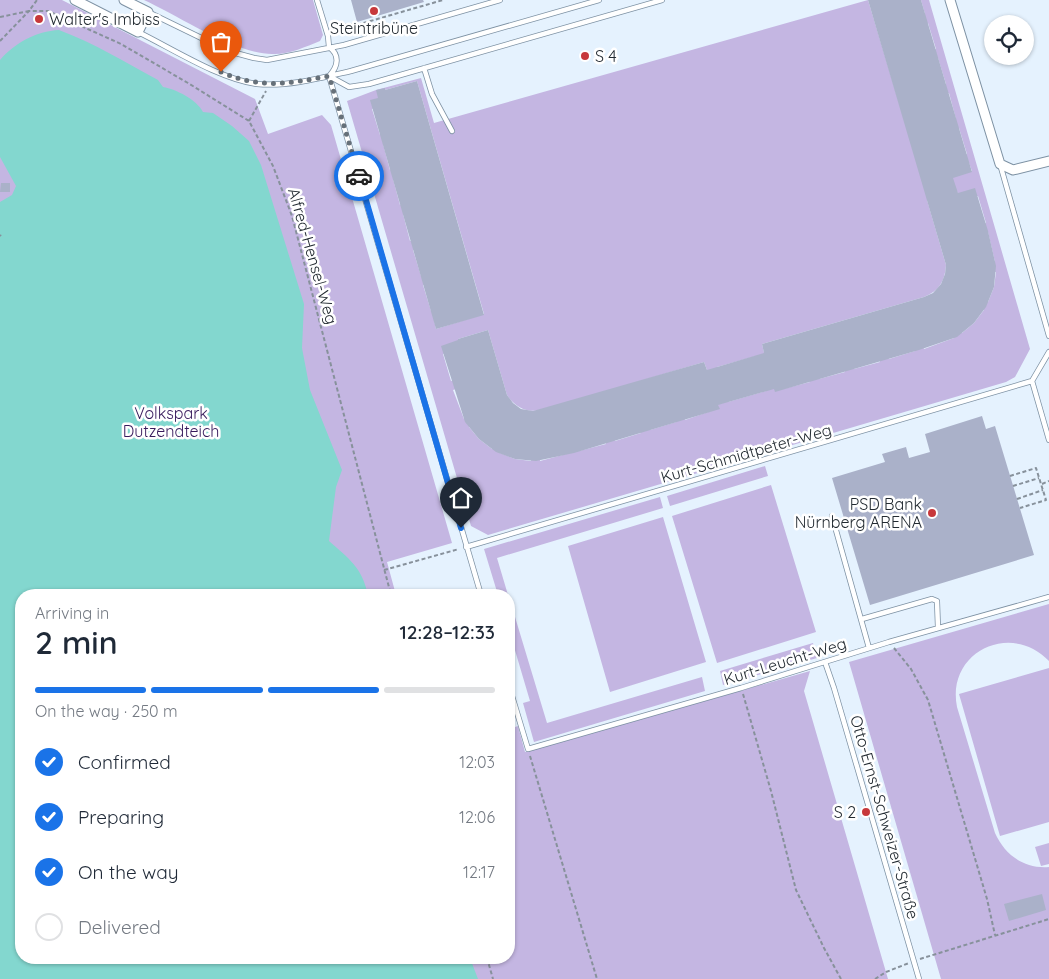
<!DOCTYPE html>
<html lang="en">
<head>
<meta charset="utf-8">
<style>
	:root { --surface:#fff; --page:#f2f2f3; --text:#1f2937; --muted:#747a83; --line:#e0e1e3; --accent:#1a73e8 }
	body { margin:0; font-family:Quicksand,sans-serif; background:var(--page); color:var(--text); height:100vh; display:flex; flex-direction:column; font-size:19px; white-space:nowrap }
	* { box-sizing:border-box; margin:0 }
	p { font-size:16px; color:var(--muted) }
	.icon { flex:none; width:28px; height:28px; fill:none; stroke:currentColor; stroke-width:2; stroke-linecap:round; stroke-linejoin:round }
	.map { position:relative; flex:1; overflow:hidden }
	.details { position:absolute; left:15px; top:589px; width:500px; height:375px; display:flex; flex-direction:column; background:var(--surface); border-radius:20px; box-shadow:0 1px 4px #0004 }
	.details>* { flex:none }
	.fabs { position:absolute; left:984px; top:15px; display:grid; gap:10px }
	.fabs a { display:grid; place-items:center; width:50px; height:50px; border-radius:50%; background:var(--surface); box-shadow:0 1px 4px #0004; font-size:25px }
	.pin { position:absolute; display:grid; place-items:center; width:42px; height:42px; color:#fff; margin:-51px -21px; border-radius:50% 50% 50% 0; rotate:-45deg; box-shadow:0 0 5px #0007 }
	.pin .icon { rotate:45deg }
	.courier { position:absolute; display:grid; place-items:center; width:50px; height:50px; margin:-25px; border:4px solid #1a73e8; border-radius:50%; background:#fff; color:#222; box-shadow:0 1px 6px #0007 }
	.headline em { font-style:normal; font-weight:600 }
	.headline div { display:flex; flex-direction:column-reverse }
	.headline { display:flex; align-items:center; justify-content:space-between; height:85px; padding:0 20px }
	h1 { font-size:32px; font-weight:600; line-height:38px }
	.bar { display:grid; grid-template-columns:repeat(4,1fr); gap:8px 5px; align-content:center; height:60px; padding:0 20px }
	.bar i { height:6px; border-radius:4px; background:var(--line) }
	.bar .current { background:var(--accent) }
	.bar p { grid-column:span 4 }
	ol { padding:0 20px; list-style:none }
	li { display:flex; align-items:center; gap:15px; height:55px }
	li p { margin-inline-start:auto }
	li .icon { padding:5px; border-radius:50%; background:var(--accent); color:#fff; stroke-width:4 }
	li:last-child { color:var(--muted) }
	li i { width:28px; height:28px; border:2px solid var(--line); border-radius:50% }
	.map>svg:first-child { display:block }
	.green { fill:#c4b6e2; fill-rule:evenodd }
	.water { fill:#83d7cf }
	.building { fill:#aab1c9 }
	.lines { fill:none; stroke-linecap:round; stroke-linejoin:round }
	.service-casing { stroke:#7d91a3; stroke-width:6 }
	.minor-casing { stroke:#7d91a3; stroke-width:11 }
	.path { stroke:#87919b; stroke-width:2; stroke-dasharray:4 2.5; stroke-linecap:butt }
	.service { stroke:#fff; stroke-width:4.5 }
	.minor { stroke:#fff; stroke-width:9 }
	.done { stroke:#667079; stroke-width:5; stroke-dasharray:0 9 }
	.route { stroke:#1a73e8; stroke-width:6 }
	.poi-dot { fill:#c7383b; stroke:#fff; stroke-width:2 }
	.labels { text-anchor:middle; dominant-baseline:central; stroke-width:5; stroke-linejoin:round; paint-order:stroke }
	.poi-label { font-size:16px; fill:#222a31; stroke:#fff; text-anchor:start }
	.street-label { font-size:16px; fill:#222a31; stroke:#fff }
	.park-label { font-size:16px; fill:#371a5c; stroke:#fff }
</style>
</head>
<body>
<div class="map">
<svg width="1049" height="979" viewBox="0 0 1049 979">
	<rect width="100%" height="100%" fill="#e5f2fe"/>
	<path class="green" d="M0,0H62L255,99L268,134L322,115L331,125L452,543L387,562L396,595H21V958H509V729L518,726L525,752L810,671L804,691L888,979H0Z
		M144,0H313L323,35L320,41C305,47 288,55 272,54C235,54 179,16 144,0Z
		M868,0L924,186L972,171L969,163L952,168L950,159L967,154L959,128L942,133L939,124L956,119L949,93L931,98L929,89L946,84L938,58L921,63L919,54L936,49L928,23L911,27L909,19L925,14L921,0H929L1030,349L1015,377L1006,382L488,535L471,526L347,101L376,90L421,78L434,123ZM417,81L484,314L436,329L434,320L451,315L448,306L431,311L423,285L441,280L438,271L421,276L413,250L430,244L428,236L410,241L403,214L420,209L417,201L400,205L393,179L410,174L407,166L390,170L383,144L399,139L397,131L380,135L372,109L389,104L385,90ZM957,191L960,201L978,196L986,223L968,228L971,237L988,232L995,262L977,263V272H996L994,287L988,302L972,294L968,301L984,310L974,323L962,333L952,318L944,323L954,338L924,349L918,331L910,334L915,351L889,359L883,342L875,345L880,362L854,369L848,352L840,354L845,372L819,379L813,362L805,364L810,382L783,389L777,372L769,374L762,344L924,297C939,291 945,281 946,265L927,200ZM488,330L507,395C516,408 527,413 543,410L704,362L715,391L706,394L711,411L685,420L680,402L671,404L676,422L650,430L645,413L636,415L641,433L615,441L610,424L601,426L606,444L579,451L575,434L566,436L570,453L540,461L539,443H531V461L515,459L500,453L508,437L501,433L492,449L479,439L469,427L484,417L480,410L464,419L453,390L471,384L468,376L451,381L443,354L461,349L458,339ZM756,356L766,391L728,402L717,367Z
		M765,466L768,476L670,506L667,496Z
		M771,485L816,632L717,663L672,516Z
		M660,497L663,508L497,558L508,595H498L484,549Z
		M663,517L706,662L610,692L568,546Z
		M509,597L547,723L702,677L705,691L534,742L523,703L530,701L509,630Z
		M1049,604V661C1011,621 946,652 957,707L995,833C1005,855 1024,869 1049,867V979H941L849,662Z
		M813,643L817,658L723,685L720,671Z
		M1049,668V822L1000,836L959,694Z
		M1049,843V864L1041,866L1035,847Z"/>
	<path class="water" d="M59,30C94,43 125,62 158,80L163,87C176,89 197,100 203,112L213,113L232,126L249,141L261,165L304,304L302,348L310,390L342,470L336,487L329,541C349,559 362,567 368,595H21V958H470L478,979H0V202L12,195L16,186L0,157V60C15,43 36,31 59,30Z"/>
	<path class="building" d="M351,0H423L424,2L357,22Z
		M868,0H921L972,172L953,178L958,193L975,188L988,231L996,266L994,287L986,307L974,323L957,337L919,350L775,392L774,389L718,405L720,409L574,453L536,461L515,459L496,452L479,439L465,422L441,346L458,340V339L488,330L507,395L513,403L521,409L533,411L704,362L707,370L764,353L762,344L924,297L933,293L941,284L945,274L946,265Z
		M417,81L484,315L436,329L370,100L378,98L376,90L385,88V90Z
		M1,183H10V192H0Z
		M982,416L986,429L995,426L1034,555L870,605L832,478L885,462L882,454L906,447L909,458L930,452L925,434Z
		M1042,894L1046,910L1009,921L1004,904Z"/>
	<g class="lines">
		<g class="service-casing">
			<path id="service" d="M317,0L328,36L329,47
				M148,12L228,51L254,58L267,60L344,45L500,0
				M138,32C173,49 219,79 257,84C288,87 321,78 351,71L599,0
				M329,47C340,55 338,66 330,75
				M424,68L432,94L452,131
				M329,76L481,595
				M329,76L349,87L369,84L662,0
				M1000,164L1049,336
				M1049,352L1032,381L1049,440
				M832,516L869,648
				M466,547L1032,381
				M862,619L932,599L937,601L938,628
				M825,662L834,688L919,979
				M509,686L528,749L741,688L889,642L1049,597"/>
		</g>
		<g class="minor-casing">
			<path id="minor" d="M75,0L138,32L148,12L124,0
				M950,0L1000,164L1013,170L1049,161"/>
		</g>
		<path class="path" d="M0,17L29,11L37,0
			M331,24H360L443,0
			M0,41L29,11H48L121,44L188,83L249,121L273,166L292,216L391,595
			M249,121L266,91
			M0,235L1,236
			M1010,476L1036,468L1046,500L1020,508
			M1042,484L1049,481
			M1013,486L1039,478
			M1017,499L1043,490
			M384,570L459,549
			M894,648L911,669L928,700L987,899L995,935
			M743,694L771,791L796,890L824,948L841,979
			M530,756L597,979
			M487,958L493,979
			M920,959L1049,919
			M875,979L886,972L909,963"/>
		<use href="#service" class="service"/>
		<use href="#minor" class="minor"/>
	</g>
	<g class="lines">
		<path class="done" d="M221,72C261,89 287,84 329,76L359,176"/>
		<path class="route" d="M359,176L461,528"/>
	</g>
	<g class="poi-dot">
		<circle cx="374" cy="11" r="5"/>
		<circle cx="39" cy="19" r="5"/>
		<circle cx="585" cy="56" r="5"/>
		<circle cx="932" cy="513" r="5"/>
		<circle cx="866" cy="812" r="5"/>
	</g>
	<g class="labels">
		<g class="poi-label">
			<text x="49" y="19">Walter's Imbiss</text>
			<text x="374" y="28" text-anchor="middle">Steintribüne</text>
			<text x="595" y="56">S 4</text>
			<text x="922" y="504" text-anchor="end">PSD Bank<tspan x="922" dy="18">Nürnberg ARENA</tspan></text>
			<text x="856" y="812" text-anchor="end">S 2</text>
		</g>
		<g class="street-label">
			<text transform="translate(313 256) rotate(74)">Alfred-Hensel-Weg</text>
			<text transform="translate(746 453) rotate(-16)">Kurt-Schmidtpeter-Weg</text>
			<text transform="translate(785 661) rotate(-17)">Kurt-Leucht-Weg</text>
			<text transform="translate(885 817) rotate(74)">Otto-Ernst-Schweizer-Straße</text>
		</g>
		<g class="park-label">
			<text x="171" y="413">Volkspark<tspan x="171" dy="18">Dutzendteich</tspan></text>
		</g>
	</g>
</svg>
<div class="fabs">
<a><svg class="icon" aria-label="locate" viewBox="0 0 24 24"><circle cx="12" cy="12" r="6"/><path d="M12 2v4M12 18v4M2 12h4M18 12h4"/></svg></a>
</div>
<div class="pin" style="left:221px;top:72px;background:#ea580c"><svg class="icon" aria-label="bag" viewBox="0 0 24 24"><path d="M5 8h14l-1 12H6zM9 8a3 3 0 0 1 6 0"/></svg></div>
<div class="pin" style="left:461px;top:528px;background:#1f2937"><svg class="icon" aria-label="home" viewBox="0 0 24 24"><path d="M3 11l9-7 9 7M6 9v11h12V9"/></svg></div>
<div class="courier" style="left:359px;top:176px"><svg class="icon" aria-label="car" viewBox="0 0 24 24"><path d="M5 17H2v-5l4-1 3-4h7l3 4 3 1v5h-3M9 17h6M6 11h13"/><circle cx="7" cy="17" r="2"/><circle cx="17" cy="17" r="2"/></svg></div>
<section class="details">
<div class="headline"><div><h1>2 min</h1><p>Arriving in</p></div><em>12:28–12:33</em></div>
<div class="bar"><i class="current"></i><i class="current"></i><i class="current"></i><i></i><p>On the way · 250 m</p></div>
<ol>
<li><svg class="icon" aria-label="check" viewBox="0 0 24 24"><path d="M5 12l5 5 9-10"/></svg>Confirmed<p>12:03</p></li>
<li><svg class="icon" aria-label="check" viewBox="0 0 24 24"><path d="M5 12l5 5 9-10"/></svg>Preparing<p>12:06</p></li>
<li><svg class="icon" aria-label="check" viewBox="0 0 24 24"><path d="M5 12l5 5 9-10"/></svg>On the way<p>12:17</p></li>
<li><i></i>Delivered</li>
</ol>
</section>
</div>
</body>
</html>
